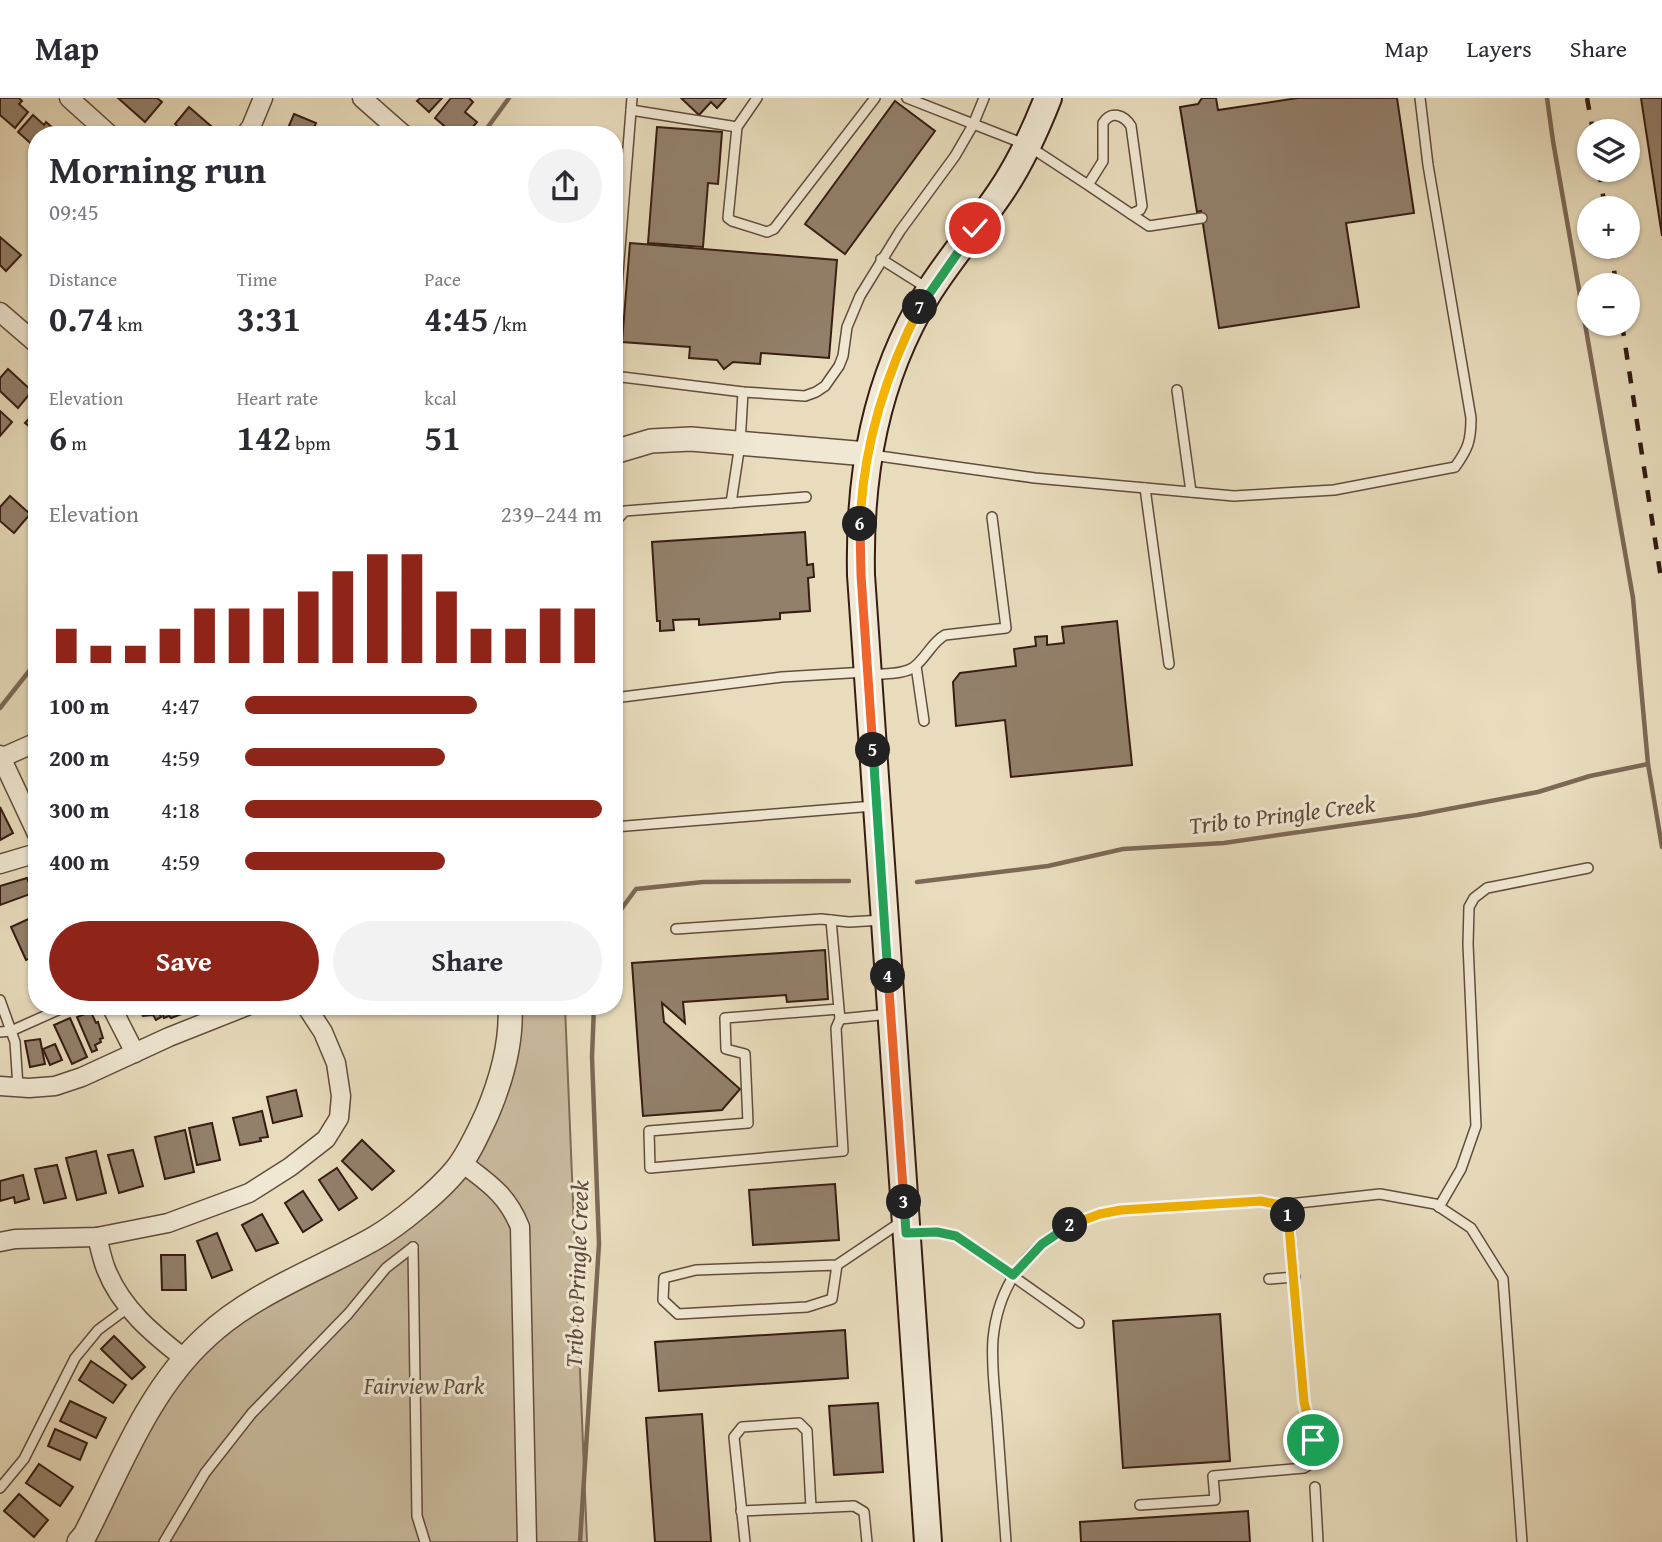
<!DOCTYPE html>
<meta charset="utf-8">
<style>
body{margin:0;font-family:"Gentium Book Plus",serif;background:#f2f2f3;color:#2b2b33;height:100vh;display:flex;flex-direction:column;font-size:26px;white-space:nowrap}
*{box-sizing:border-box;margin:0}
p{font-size:23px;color:#7c7c81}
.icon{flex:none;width:38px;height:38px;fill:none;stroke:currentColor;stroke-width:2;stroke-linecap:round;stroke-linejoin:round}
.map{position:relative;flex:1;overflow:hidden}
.panel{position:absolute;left:28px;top:28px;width:595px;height:889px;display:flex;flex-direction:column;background:#fff;border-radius:28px;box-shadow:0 2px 5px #0004}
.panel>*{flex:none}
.fabs{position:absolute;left:1577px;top:21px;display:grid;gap:14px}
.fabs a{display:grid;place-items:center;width:63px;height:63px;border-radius:50%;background:#fff;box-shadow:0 2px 5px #0004;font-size:35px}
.pin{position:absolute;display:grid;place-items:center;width:60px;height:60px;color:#fff;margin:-30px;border:4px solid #fff;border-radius:50%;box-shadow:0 2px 7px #0007}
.km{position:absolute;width:35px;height:35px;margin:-18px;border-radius:50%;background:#222;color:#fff;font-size:19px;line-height:35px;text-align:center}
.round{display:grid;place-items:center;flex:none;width:74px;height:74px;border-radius:37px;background:#f2f2f3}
.overview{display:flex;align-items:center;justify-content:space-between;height:119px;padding:0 21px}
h1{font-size:38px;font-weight:600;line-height:52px}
.figures{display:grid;grid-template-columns:repeat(3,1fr);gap:10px;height:119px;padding:7px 21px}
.figures div{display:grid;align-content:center}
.figures b{font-size:35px;font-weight:600}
.figures small{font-size:19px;font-weight:400}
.figures p{font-size:19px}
.chart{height:196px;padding:14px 21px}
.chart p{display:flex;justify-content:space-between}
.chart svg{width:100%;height:126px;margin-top:7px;stroke:#8f2418;stroke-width:6}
.primary-button{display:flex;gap:14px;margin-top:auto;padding:14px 21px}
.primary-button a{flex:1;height:80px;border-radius:42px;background:#8f2418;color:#fff;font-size:28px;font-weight:600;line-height:80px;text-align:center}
.primary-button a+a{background:#f2f2f3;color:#2b2b33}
ul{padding:0 21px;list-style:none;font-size:23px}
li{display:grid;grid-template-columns:112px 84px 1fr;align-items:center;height:52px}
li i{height:18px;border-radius:9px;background:#8f2418}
header{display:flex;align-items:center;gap:42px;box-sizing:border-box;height:98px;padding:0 35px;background:#fff;border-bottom:2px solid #e1e1e2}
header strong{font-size:33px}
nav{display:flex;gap:38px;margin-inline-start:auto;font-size:24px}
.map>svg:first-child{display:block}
</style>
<header>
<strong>Map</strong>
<nav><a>Map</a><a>Layers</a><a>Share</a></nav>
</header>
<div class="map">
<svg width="1662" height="1444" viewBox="0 0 1662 1444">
<rect width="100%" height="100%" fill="#e8dcbc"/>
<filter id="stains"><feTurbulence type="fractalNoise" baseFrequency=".00286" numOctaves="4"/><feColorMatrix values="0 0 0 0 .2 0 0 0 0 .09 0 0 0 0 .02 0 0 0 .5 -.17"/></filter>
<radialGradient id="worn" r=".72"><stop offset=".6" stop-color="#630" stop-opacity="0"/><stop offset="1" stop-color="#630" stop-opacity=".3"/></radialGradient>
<path fill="#cabb9f" stroke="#806c59" stroke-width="2" d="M510,908h55l22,536h-508l114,-192 184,-113 101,-102z"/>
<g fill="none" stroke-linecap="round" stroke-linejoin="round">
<g stroke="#7c6856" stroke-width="4.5">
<path d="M1547,0l6,43 80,457 15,166 14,83"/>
<path d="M482,37l27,-37"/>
<path d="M0,610l37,-47"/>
<path d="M917,784l131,-16 75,-17 101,-6 193,-28 121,-23 52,-16 58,-12"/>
<path d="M614,821l22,-30 67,-7 146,-1"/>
<path d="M580,1444l19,-298 -7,-187 2,-51"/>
</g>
</g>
<g fill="#93806b" stroke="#361c13" stroke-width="2">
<path d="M0,0h19l3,3 -3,3 9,8 -13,16 -15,-13z"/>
<path d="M118,0h39l5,4 -17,20z"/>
<path d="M420,0h22l-13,14 -12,-11z"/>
<path d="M451,0h18l4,4 -8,10 12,10 -11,13h-11l-20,-17z"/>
<path d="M681,0h45l-9,10 -6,-6 -12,13z"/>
<path d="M1202,0h14l2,12 80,-12h99l17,115 -68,10 13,84 -140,21 -18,-117 -4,1 -17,-105 18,-3z"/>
<path d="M1641,0h21v138z"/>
<path d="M895,3l40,30 -90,123 -40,-30z"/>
<path d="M189,9l23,20 -6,8h-33l6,-7 -4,-4z"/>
<path d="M294,16l22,9 -5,12h-26z"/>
<path d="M33,17l11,10 2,-3 15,13h-24v14l-19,-17z"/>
<path d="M657,29l65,5 -4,52 -10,-1 -5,64 -55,-4z"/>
<path d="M0,139l21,18 -15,16 -6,-6z"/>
<path d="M630,145l207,17 -8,98 -68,-5 -1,11 -27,-2 -9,7 -7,-9 -28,-2 1,-11 -68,-5z"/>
<path d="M8,271l24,22 -14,17 -18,-17v-13z"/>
<path d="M37,312v23l-12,-10z"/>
<path d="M0,313l12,11 -12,14z"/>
<path d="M10,398l20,18 -16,19 -14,-12v-14z"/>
<path d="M805,434l2,33 6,-1 1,13 -6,1 2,33 -30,2v6l-81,6v-6l-26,1 1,10 -14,1v-10h-3l-5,-79z"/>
<path d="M1117,523l15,144 -121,12 -6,-57 -49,6 -3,-44 7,-9 56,-7 -2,-17 22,-3 -1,-9 12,-1v9l17,-2 -2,-16z"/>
<path d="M0,709l13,26 -13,7z"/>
<path d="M27,780l6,15 -33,12v-19z"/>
<path d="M37,817v40l-11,5 -15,-33z"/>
<path d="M825,852l3,49 -41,3 -1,-7 -103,7 2,21 -23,-20 2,19 76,67 -18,21 -79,6 -11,-153z"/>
<path d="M137,908h19l5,11 -5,3 -3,-5 -10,1z"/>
<path d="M158,908h20l4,8 -11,4 -2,-2 -5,2z"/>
<path d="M91,914l5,11 2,-1 5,16 -3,1 1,3 -6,3 2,5 -5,2 -15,-35z"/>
<path d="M70,920l17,39 -15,7 -18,-39z"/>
<path d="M40,941l5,25 -15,3 -5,-26z"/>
<path d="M55,946l7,16 -12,5 -7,-16z"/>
<path d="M296,992l6,26 -29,7 -6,-26z"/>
<path d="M262,1013l6,26 -8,1 1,3 -21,4 -7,-27z"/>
<path d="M212,1025l8,37 -23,5 -8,-37z"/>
<path d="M185,1032l9,42 -29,7 -10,-42z"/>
<path d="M362,1042l32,31 -22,19 -30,-29z"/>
<path d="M133,1052l10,36 -24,7 -11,-38z"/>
<path d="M96,1053l10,42 -29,7 -11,-42z"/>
<path d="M57,1067l9,33 -22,5 -9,-34z"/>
<path d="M337,1070l20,30 -18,12 -20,-30z"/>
<path d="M23,1077l6,24 -14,4 -1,-6 -14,4v-20z"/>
<path d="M835,1086l4,56 -86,5 -4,-55z"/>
<path d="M303,1093l19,29 -19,12 -18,-29z"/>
<path d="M262,1116l16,29 -22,8 -14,-26z"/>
<path d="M217,1135l15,37 -20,8 -15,-37z"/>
<path d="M161,1157h24l1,35h-24z"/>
<path d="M1220,1216l10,147 -107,7 -10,-147z"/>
<path d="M845,1232l3,48 -189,13 -4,-49z"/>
<path d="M114,1238l31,31 -13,12 -31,-30z"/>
<path d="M91,1263l35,24 -13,18 -34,-23z"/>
<path d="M70,1303l36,17 -10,20 -36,-17z"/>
<path d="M878,1305l5,69 -49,3 -5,-69z"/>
<path d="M702,1316l9,128h-56l-9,-124z"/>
<path d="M55,1331l32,14 -7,17 -32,-14z"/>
<path d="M39,1366l34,23 -13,19 -34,-23z"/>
<path d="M19,1396l29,26 -14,17 -30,-26z"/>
<path d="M1248,1413l2,31h-169l-1,-20z"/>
</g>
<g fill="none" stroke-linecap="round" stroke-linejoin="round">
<g stroke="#624c3d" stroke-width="12">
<g id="service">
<path d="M757,0l-20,29 -9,91 4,3 35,11 7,-3 101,-131"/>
<path d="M907,0l120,47 61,40 15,-24v-38c8,-13 21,-8 28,3l11,80 -2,4 -9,4 -43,-29"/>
<path d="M631,12l106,17"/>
<path d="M1131,116l18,12 53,-8"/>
<path d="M881,161l46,29"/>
<path d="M614,226l18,-226"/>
<path d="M614,278l129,16 62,4 11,-4 9,-6 14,-20 4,-10 4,-29 13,-31 40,-65 55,-75 18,-31 11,-27"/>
<path d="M1177,292l14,102"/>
<path d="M872,357l163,23 199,18 100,-6 121,-23c13,-18 16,-26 16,-49l-43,-253 -8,-67"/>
<path d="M1145,390l24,176"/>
<path d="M731,405l9,-59 3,-52"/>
<path d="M614,425l11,-12 181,-14"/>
<path d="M916,568l8,55"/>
<path d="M870,577c13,-2 33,0 44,-8 12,-9 18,-25 31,-32l61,-7 -14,-111"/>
<path d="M614,600l168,-21 84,-5"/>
<path d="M614,729l260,-21"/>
<path d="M831,822l8,89 1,10 -4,9 7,123 -193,17 -1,-37 99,-8 -3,-69 -19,-5 -1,-31 114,-9"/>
<path d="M676,831l145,-10 28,3 34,-2"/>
<path d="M0,902l15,42 3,45"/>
<path d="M840,921l50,-5"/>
<path d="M0,934l11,-1 56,-25"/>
<path d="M1280,1107l100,-11 55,10 36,24 32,51 19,263"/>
<path d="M1439,1109l22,-38 15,-43 -8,-182 1,-37 5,-9 13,-10 101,-20"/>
<path d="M908,1135l29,-1 19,4 123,87"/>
<path d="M413,1149l4,269 8,26"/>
<path d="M837,1167l-141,5 -32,8 -1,22 15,14 129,-7 25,-8 5,-34 64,-43"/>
<path d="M1269,1181l26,-2"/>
<path d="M1315,1389l3,55"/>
<path d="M0,1390l24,-29 51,-101 23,-28 31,-23"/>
<path d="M741,1413l70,-3"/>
<path d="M164,1444l41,-69 47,-60 96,-99 38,-46 27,-21"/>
<path d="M745,1444l-11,-105 8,-10 57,-4 8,8 4,77 43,-2 10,6 3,30"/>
<path d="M1006,1444c-3,-41 -6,-82 -9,-123 -2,-26 -6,-54 -4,-80 7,-72 58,-118 128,-129l140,-9 19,4 9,11 15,186 11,45 -2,15 -9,6 -91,8 2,24 -75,5"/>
</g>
</g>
<g stroke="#624c3d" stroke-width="21">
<g id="minor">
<path d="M69,0l41,37"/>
<path d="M362,0l42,37"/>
<path d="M245,37l6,-8 12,-29"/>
<path d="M0,214l37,32"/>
<path d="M0,657l37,79"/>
<path d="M1,660l36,-16"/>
<path d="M0,766l37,-11"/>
<path d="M111,908l24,47"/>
<path d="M0,988l29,2 26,-2 27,-9 87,-40 78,-31"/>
<path d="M461,1064c27,21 46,32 59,65l7,315"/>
<path d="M97,1139c3,11 5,22 9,32 15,39 48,66 79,90"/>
<path d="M0,1144l15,-3 82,-2 71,-14 81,-30 41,-26 36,-28 13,-21 2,-22 -5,-33 -13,-31 -17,-26"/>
</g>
</g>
<g stroke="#624c3d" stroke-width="26">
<g id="tertiary">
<path d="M614,354l37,-11 40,-2 176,15"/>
<path d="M79,1444l6,-7c35,-68 63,-145 121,-198 48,-45 113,-67 169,-99 24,-14 64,-47 81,-68 13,-16 22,-37 31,-56 14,-33 25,-71 23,-108"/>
</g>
</g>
<g stroke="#361c13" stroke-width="30">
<path id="secondary" d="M928,1444l-67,-967c-2,-101 14,-195 67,-282 22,-35 49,-66 72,-100 20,-29 35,-62 48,-95"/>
</g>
<use href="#service" stroke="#f0e8d3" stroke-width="9"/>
<use href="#minor" stroke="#f0e8d3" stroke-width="18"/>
<use href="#tertiary" stroke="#f0e8d3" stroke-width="23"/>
<use href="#secondary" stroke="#f0e8d3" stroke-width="26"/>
<g stroke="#361c13" stroke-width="4.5" stroke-dasharray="12 12" stroke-linecap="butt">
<path d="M1587,0l6,33"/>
<path d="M1599,72l6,38"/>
<path d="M1611,149l5,38"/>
<path d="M1622,226l40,261"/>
</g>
</g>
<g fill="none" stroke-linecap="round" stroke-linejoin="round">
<g stroke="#fff" stroke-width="14">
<path id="split-1" d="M1288,1117l16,187 9,38"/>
</g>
<g stroke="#fff" stroke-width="14">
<path id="split-2" d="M1070,1127l30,-11 21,-4 140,-9 19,4 8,10"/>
</g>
<g stroke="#fff" stroke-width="14">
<path id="split-3" d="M904,1104l2,31 31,-1 19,4 57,39 29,-31 28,-19"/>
</g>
<g stroke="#fff" stroke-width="14">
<path id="split-4" d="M888,878l16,226"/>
</g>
<g stroke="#fff" stroke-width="14">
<path id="split-5" d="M873,652l15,226"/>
</g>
<g stroke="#fff" stroke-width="14">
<path id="split-6" d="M860,426l1,51 12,175"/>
</g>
<g stroke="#fff" stroke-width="14">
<path id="split-7" d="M860,426c3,-77 25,-149 60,-217"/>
</g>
<g stroke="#fff" stroke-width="14">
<path id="split-8" d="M920,209l55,-79"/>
</g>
<use href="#split-1" stroke="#f5b400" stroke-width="9"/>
<use href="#split-2" stroke="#f5b400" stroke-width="9"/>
<use href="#split-3" stroke="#22a559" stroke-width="9"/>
<use href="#split-4" stroke="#f0652b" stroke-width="9"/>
<use href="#split-5" stroke="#22a559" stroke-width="9"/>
<use href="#split-6" stroke="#f0652b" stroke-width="9"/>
<use href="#split-7" stroke="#f5b400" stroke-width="9"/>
<use href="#split-8" stroke="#22a559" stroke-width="9"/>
</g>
<g text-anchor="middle" stroke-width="6" stroke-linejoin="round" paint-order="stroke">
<g font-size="23" font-style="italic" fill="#624c3d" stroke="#f0e8d3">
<text x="424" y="1296">Fairview Park</text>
</g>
<g font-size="24" font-style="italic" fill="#5f483a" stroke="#f0e8d3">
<text transform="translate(1282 717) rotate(-7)" y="8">Trib to Pringle Creek</text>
<text transform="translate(577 1176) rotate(-88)" y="8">Trib to Pringle Creek</text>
</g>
</g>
<rect width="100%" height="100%" filter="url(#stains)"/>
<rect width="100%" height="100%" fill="url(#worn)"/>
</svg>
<div class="fabs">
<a><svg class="icon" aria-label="layers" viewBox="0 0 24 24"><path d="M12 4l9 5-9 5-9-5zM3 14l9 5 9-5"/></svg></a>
<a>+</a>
<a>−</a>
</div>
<div class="pin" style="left:1313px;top:1342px;background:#1e9e55"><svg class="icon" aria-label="arrive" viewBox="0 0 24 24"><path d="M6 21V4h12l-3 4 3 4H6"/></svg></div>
<div class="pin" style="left:975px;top:130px;background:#d93025"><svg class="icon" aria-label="check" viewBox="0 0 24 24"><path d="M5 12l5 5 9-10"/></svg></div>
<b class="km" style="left:1288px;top:1117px">1</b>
<b class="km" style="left:1070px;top:1127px">2</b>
<b class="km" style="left:904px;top:1104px">3</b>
<b class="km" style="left:888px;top:878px">4</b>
<b class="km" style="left:873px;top:652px">5</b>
<b class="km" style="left:860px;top:426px">6</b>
<b class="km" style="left:920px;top:209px">7</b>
<section class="panel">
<div class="overview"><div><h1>Morning run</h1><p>09:45</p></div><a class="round"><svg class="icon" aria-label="share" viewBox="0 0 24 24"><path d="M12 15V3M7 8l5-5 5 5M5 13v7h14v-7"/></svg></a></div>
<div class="figures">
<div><p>Distance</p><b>0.74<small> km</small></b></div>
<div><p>Time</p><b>3:31</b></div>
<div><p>Pace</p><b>4:45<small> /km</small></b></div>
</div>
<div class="figures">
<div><p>Elevation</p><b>6<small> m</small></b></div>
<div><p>Heart rate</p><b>142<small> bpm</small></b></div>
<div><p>kcal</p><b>51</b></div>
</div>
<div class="chart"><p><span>Elevation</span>239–244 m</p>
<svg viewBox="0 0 160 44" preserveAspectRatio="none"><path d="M5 44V32M15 44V38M25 44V38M35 44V32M45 44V25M55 44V25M65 44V25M75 44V19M85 44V12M95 44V6M105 44V6M115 44V19M125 44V32M135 44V32M145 44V25M155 44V25"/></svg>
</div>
<ul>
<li><b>100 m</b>4:47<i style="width:65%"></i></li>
<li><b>200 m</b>4:59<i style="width:56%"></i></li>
<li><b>300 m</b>4:18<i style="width:100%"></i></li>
<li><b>400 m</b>4:59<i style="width:56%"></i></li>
</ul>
<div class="primary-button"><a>Save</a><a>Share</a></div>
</section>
</div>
